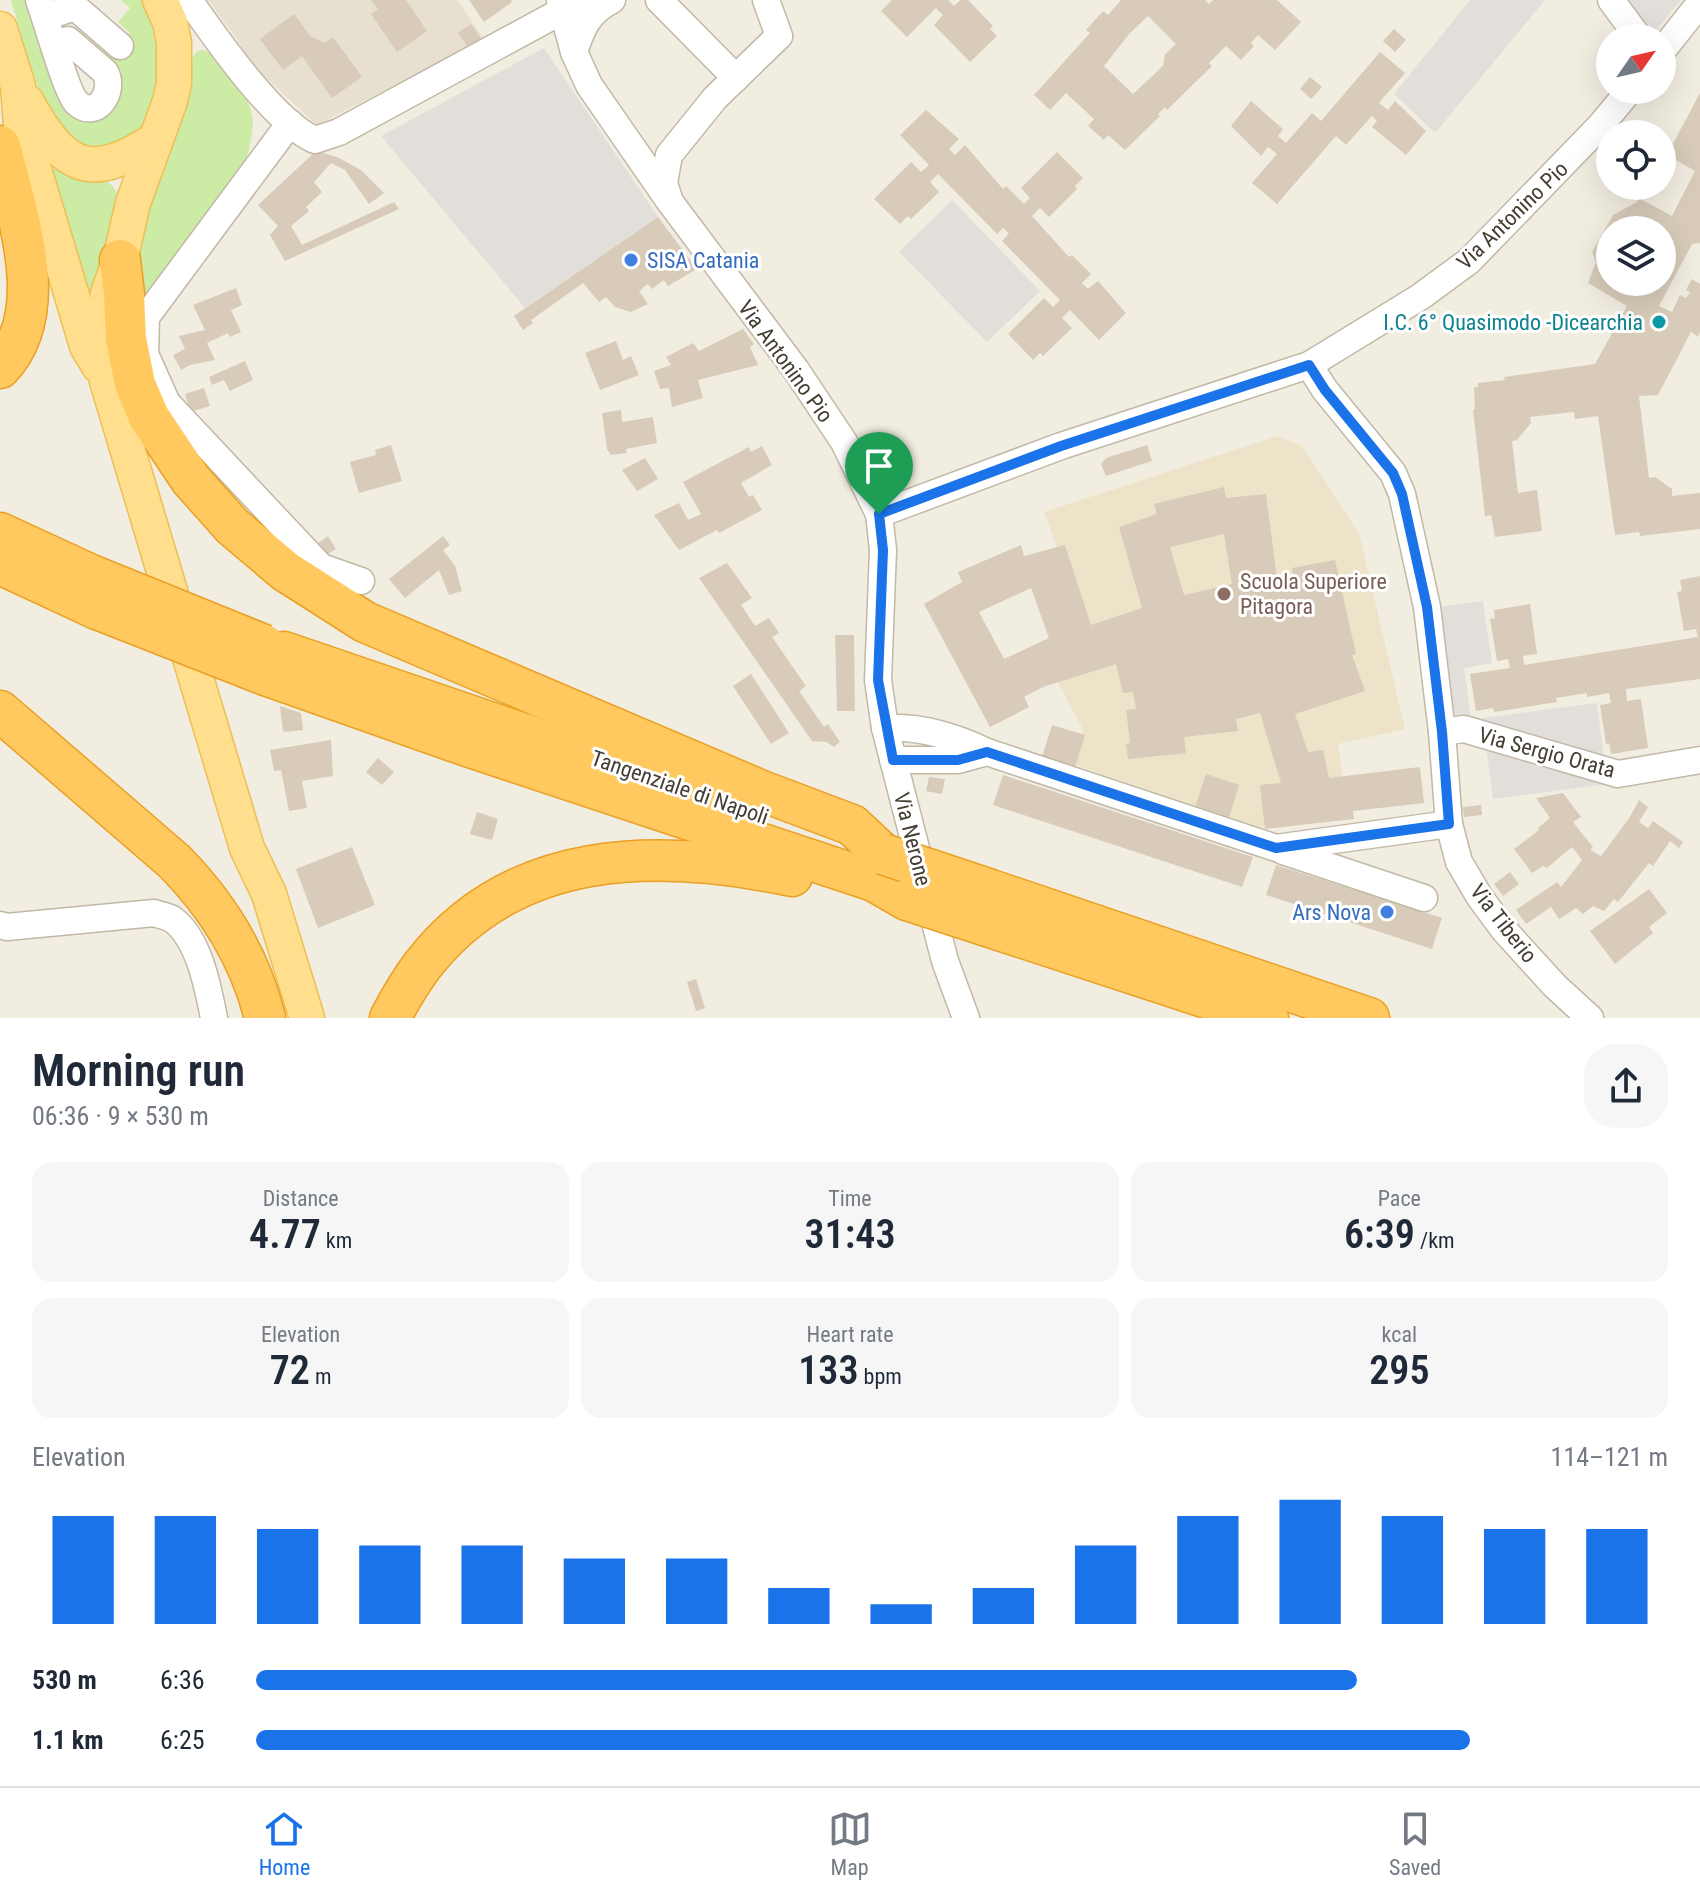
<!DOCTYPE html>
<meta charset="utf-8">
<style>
body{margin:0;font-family:"Roboto Condensed",sans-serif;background:#f6f6f7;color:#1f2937;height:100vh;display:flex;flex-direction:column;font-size:30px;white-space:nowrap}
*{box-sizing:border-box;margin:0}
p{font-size:26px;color:#747a83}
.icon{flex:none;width:44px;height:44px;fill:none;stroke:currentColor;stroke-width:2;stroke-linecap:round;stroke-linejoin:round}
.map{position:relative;height:1018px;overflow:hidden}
.panel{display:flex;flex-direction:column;background:#fff;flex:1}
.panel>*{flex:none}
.needle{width:52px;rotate:56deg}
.tools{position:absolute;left:1596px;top:24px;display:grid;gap:16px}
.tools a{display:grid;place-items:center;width:80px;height:80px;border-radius:50%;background:#fff;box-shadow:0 8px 32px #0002;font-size:40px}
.pin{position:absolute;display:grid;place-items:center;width:68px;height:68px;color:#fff;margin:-82px -34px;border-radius:50% 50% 50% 0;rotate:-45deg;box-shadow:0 0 8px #0007}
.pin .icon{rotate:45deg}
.round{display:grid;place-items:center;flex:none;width:84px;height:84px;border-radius:32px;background:#f6f6f7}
.head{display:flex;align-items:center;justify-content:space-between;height:136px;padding:0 32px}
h1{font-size:44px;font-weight:600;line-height:60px}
.stats{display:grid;grid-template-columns:repeat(3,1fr);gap:12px;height:136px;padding:8px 32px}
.stats div{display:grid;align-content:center;border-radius:20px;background:#f6f6f7;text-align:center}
.stats b{font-size:40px;font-weight:600}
.stats small{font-size:22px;font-weight:400}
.stats p{font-size:22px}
.chart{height:224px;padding:16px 32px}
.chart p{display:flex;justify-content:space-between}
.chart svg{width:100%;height:144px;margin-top:8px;stroke:#1a73e8;stroke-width:6}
ul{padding:0 32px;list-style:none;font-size:26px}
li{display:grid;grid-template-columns:128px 96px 1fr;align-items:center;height:60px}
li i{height:20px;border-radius:10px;background:#1a73e8}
.tab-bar{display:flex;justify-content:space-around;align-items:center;height:112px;border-top:2px solid #e0e1e3;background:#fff;font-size:22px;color:#747a83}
.tab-bar a{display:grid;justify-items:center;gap:4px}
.tab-bar .current{color:#1a73e8}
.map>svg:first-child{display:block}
</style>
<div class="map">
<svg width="1700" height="1018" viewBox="0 0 1700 1018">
<rect width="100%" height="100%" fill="#f2ede1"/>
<path fill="#e7dfcf" d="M208,0h249l27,39 -167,86 -66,-61 -16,-28z"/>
<path fill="#ede3c9" d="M1277,436l24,9 58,88 46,196 -67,15 10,74 -92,10 -183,-64 10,-34 -26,-49 40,-26 -53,-143z"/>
<g fill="#cceba5">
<path d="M11,0h17l57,116 22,-55 23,-28 -12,-11 12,-14 -9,-8h20c18,35 22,77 7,114 -3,7 -5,16 -12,21 -6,4 -16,6 -23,9 -17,6 -31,4 -45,-8 -29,-26 -45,-98 -57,-136z"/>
<path d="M202,50c14,3 20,14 28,25 29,37 26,46 15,90l-102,135 -5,-38 9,-49 41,-127 4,-28 5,-7z"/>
<path d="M61,167c20,5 46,6 56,26l-14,69 -11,34 -6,-2 -36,-121 5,-5z"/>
</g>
<g fill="#e2dfda">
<path d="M1470,0h75l-110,133 -41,-39z"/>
<path d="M1625,0h56l-30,36z"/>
<path d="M544,48l114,169 -133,91 -144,-172z"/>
<path d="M952,200l88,91 -53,51 -88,-90z"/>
<path d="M1483,601l9,62 -28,5 8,57 -24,4 -18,-121z"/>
<path d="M1597,703l10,81 -114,15 -11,-81z"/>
</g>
<g fill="#d8cbb9" fill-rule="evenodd">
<path d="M371,0h35l21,31 -30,21 -26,-38 7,-5z"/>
<path d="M469,0h42l1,2 -28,20z"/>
<path d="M892,0h56l6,6 7,-6h7l25,26 -3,3 7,7 -27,26 -36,-37 9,-10 -7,-7 -29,29 -26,-26z"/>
<path d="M1121,0h84l4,4 4,-4h64l24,22 -26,28 -17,-15 -7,8 3,3 -13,14 -15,-14 -17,17 3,3 -45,44 -2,-3 -7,7 2,2 -35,34 -17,-15 -4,5 -16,-14 6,-7 -28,-26 -16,17 -16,-15 56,-62 -4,-3 17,-19 5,4zM1148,16l28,28 -11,10 -2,12 -30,28 -29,-28 25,-32z"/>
<path d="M294,14l16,22 15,7 8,-6 29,40 -30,21 -30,-42 -19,14 -23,-31z"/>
<path d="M471,24l11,16 -14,7 -10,-14z"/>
<path d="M1394,29l12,11 -11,12 -12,-11z"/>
<path d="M1380,52l25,21 -26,30 9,7 7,-9 31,30 -20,24 -34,-28 5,-6 -5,-5 -26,29 -10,-9 -59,68 -25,-21 25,-29 -9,-7 -7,9 -30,-30 20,-25 32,28 -5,7 8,7 26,-30 9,8z"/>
<path d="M1310,77l12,10 -11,12 -11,-10z"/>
<path d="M1700,93v150l-8,1 -33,62 13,6 8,-17 6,3 4,-6 -4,-2 6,-11 8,5v48l-2,5 -7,-5 -33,63 -19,1 10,82 6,-1 17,12v7l28,-3v36l-60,7 -1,-4 -24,3 -17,-119 -23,3 -1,-7 -44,5 1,6 -14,17 -5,1 6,52 19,-3 5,41 -47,6 -4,-22 -6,1 -12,-106 2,-1 -1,-22h4v-4l27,-3 -1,-3 91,-13 32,-58 -39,-23 8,-21 -4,-10 21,-37 24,-13 2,-4 33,18 23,-45 -28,-16zM1610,230h52v52h-52z"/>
<path d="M926,110l33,29 -10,10 6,6 10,-10 38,44 3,-3 18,18 6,-6 -9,-10 36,-36 26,26 -8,8 2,3 -28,28 -9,-9 -8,8 37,41 3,-2 19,19 -9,9 6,6 10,-8 28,32 -27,27 -29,-30 -8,8 10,10 -29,28 -3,-3 -7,7 -25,-26 36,-36 9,9 7,-7 -58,-59 7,-8 -6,-5 -6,6 -59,-60 -8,8 9,10 -28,27 -3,-3 -8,8 -26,-25 37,-37 10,10 8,-7 -29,-30z"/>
<path d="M316,151l21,6 24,13 23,23 -15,11 -24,-34 -14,-7 -17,19 8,10 -16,15 3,4 -18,15 11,19 92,-43 5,7 -114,52 -15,-26 8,-9 -20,-21z"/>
<path d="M658,217l39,52 -29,17 -4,-6 -12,9 -4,-5 -9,7 9,13 -17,8 -16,-5 -9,-10 -7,5 -16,-19 -52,37 2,3 -10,7 -9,-14z"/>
<path d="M236,288l6,17 -11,5 10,22 -11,5 -2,-4 -21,10 8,17 -25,5 -9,5 -8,-15 12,-6 -6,-13 26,-6 -12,-25z"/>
<path d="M743,329l11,15 -4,3 8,18 -60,15 5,18 -31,9 -3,-19 -9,1 -6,-18 17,-6 -5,-8 27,-14 6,8z"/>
<path d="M616,341l7,19 8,-4 8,19 -39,15 -15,-37z"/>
<path d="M245,361l8,19 -23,11 -6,-11 -12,5 -3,-8z"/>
<path d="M204,388l6,18 -20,6 -5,-18z"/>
<path d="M621,410l1,12 31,-5 4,26 -31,6 1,4 -16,2 -4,-6 -5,-36z"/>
<path d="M391,445l11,36 -43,12 -9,-31 26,-7 -1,-5z"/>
<path d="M1147,445l5,16 -46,15 -5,-12 5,-6z"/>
<path d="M762,446l10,19 -31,18 8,14 4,-2 9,15 -43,23 -2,-3 -38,20 -25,-35 25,-12 9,17 13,-6 -18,-32 66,-35 2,5z"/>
<path d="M645,458l13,21 -21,12 -15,-21z"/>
<path d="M1224,487l2,11 40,-4 11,85 17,-2 -2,-9 43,-8 21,94 -4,1 13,36 -70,23 13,38 15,-2 6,28 91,-11 4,36 -71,8 1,8 -89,10 -5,-44 21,-2 -21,-70 -24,6 2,12 -54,6 2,16 -58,6 -2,-15 4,-1 -4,-33 10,-1 -3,-17 -10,1 -7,-29 -73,23 -19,10 5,10 -39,20 -66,-123 38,-22 -4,-10 63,-27 3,11 41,-11 26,80 51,-17 -23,-81 38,-13 -3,-10zM1224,534l8,50 -48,11 -14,-48zM1031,588l18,50 -45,21 -25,-47z"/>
<path d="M328,536l8,13 -10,6 -8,-12z"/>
<path d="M443,536l7,9 -7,5 12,16 7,25 -13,4 -10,-25 -34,28 -16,-19z"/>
<path d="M727,563l25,35 -11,7 14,21 14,-8 10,15 -7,4 34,49 -7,5 25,36 4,-3 12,18 -6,5 -7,-5 -15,-1 -113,-163z"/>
<path d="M1700,576v103l-74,10 1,12 14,-2 7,49 -37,6 -2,-11 -3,1 -6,-39 11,-2 -2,-10 -22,4v-4l-31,5 1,4 -63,10 -1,-4 -17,3 -6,-37 40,-6 -2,-9 -11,2 -7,-42 5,-1 -1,-8 36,-6 7,50 -14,2 1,9 174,-28 -2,-8 -12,2 -7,-39 5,-1 -2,-11z"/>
<path d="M835,635h19l1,76h-18z"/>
<path d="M751,674l38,59 -18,11 -38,-58z"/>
<path d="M280,706l21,7 2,17 -20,2z"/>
<path d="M1052,725l33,10 -10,32 -33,-10z"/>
<path d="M331,740l2,36 -31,5 5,27 -18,3 -8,-41 -7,1 -4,-21z"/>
<path d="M378,758l16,14 -12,13 -16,-13z"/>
<path d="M1206,774l33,11 -10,33 -34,-11z"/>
<path d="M1003,775l250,82 -11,30 -249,-82z"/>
<path d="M929,777l16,2 -3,15 -16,-3z"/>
<path d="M1563,793l18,24 -8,5 20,25 -3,3 11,6 29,-39 9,-17 9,7 -9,15 9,6 5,-7 30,21 -4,6 -9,-7 -17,25 -4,-3 -31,39 -4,-3 -10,12 -11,-5 -10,8 -7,-6 -17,11 -8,-12 -25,17 -10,-14 41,-28 4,5 21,-27 -10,-13 -25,21 -4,-2 -11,7 -18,-24 25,-19 -1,-2 12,-10 -14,-20z"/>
<path d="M1481,805l1,10 -18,2 -1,-10z"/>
<path d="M477,812l21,7 -6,21 -22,-6z"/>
<path d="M352,847l23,58 -57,23 -22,-59z"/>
<path d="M1276,865l166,53 -10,31 -166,-54z"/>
<path d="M1510,872l9,12 -16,12 -9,-12z"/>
<path d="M1649,889l18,24 -18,14 4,6 -38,31 -25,-33z"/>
<path d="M696,979l9,29 -9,3 -9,-29z"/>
</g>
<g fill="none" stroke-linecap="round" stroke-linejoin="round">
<g stroke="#c1b8a6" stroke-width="29">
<g id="minor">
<path d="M39,0c7,19 27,91 37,102 20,20 40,-11 29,-30l-37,-32 -13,4"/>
<path d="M189,0c26,37 85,123 126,140l24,-8 243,-132"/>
<path d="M560,0l14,52 15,33 81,117 126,168 48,72 35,72 4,36 -5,130 7,48 60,233 21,57"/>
<path d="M659,0l77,78"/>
<path d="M1611,0l28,38"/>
<path d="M45,17l30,-10 45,39"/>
<path d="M1662,51l38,-48"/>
<path d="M574,52c8,-24 14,-40 38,-52"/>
<path d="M290,123l-144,194 -1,37 22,49 154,164 40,14"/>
<path d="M669,199l-5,-16 5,-28 46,-57 64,-62 -13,-36"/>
<path d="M1309,365l16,25 68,83 9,21 25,113 15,125 7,92 10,38 20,34 25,34 51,56 35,32"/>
<path d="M879,514l182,-68 248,-81 111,-68 49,-36 131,-135 30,-36"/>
<path d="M885,728c34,-2 71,9 102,24l-29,8h-65"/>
<path d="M1442,732l22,-3 154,45 82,-14"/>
<path d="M987,752l289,96 173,-24"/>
<path d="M1283,851l141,47"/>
<path d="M0,925l7,2 147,-14c5,2 13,3 18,6 27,19 36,69 42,99"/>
</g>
</g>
<g stroke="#edbf54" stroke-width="37">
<g id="major">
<path d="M160,0l10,22 4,21v40l-4,18 -37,102 -13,57 -12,33 -4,47 3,41 140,467 22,46 38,124"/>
<path d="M0,29l18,57 3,40 66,220 12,20"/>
<path d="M26,101c37,66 62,83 129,39"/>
</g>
</g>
<g stroke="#eaa024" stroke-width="43">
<g id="highway">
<path d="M0,146c16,67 54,165 0,222"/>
<path d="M120,260l4,34 2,45 9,45 14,33 42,63 26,29 15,17 53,45 80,51 397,169 90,34 31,29"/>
<path d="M0,533l91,42"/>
<path d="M0,564l97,45"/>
<path d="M284,652l454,155"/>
<path d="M268,676l199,70 407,135 33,19"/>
<path d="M0,711l175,151c44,45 75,95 90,156"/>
<path d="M991,890l378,128"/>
<path d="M984,925l284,93"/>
<path d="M390,1018c9,-17 20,-36 32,-52 91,-119 237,-118 370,-90"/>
</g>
</g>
<use href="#minor" stroke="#fff" stroke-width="26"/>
<use href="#major" stroke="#ffde8d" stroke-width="34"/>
<use href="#highway" stroke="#ffc95f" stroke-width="40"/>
<g stroke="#eaa024" stroke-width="43" stroke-linecap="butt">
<g id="highway-bridge">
<path d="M91,575l173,70"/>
<path d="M97,609l171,67"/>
<path d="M883,854l108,36"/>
<path d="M907,900l77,25"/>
</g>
</g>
<use href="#highway-bridge" stroke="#ffc95f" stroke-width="40"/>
</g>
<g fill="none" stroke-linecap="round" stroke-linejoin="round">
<g stroke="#fff" stroke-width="16">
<path id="route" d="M1309,365l16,25 68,83 9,21 25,113 15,125 7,92 -173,24 -289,-96 -29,8h-65l-15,-80 5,-130 -4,-36 182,-68z"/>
</g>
<use href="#route" stroke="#1a73e8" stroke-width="10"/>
</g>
<g fill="#3f7fe0" stroke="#fff" stroke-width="3">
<circle cx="631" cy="260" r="8"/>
<circle cx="1387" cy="912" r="8"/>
</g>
<circle fill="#0f9aa8" stroke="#fff" stroke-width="3" cx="1659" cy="322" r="8"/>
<circle fill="#8d6e63" stroke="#fff" stroke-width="3" cx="1224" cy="594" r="8"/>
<g text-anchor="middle" stroke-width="6" stroke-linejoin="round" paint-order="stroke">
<g font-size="22" fill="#443d32" stroke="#fff">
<text transform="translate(1512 215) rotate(-44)" y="8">Via Antonino Pio</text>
<text transform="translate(786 361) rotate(54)" y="8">Via Antonino Pio</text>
<text transform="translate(1547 752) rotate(15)" y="8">Via Sergio Orata</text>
<text transform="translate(680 787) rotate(19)" y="8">Tangenziale di Napoli</text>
<text transform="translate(913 839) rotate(76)" y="8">Via Nerone</text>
<text transform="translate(1504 923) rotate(52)" y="8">Via Tiberio</text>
</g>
<g font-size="22" fill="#366cbe" stroke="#fff" text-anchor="start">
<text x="647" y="268">SISA Catania</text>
<text x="1371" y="920" text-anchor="end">Ars Nova</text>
</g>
<g font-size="22" fill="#0d838f" stroke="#fff" text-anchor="end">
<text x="1643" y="330">I.C. 6° Quasimodo -Dicearchia</text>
</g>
<g font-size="22" fill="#785e54" stroke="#fff" text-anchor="start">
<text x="1240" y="589">Scuola Superiore<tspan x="1240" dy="25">Pitagora</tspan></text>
</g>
</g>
</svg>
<div class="tools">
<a><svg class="needle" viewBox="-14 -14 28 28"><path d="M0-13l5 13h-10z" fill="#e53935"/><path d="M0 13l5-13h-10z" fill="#747a83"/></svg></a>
<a><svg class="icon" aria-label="locate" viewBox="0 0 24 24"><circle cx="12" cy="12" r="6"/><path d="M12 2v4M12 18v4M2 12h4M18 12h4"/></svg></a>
<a><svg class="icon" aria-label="layers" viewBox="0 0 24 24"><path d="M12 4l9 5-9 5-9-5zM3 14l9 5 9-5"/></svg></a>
</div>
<div class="pin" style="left:879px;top:514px;background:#1e9e55"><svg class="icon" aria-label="arrive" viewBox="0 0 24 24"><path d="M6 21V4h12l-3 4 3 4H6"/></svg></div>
</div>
<section class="panel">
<div class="head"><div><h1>Morning run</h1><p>06:36 · 9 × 530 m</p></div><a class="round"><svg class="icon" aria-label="share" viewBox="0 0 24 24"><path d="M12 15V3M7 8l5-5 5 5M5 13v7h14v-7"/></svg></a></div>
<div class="stats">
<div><p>Distance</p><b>4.77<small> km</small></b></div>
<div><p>Time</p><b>31:43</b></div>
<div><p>Pace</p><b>6:39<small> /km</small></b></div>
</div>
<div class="stats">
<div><p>Elevation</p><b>72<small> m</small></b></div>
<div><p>Heart rate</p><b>133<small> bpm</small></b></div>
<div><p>kcal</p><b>295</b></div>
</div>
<div class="chart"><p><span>Elevation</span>114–121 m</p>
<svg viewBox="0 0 160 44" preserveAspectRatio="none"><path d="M5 44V11M15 44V11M25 44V15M35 44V20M45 44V20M55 44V24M65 44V24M75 44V33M85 44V38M95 44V33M105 44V20M115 44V11M125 44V6M135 44V11M145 44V15M155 44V15"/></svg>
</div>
<ul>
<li><b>530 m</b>6:36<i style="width:78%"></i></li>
<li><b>1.1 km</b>6:25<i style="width:86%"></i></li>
</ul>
</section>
<nav class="tab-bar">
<a class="current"><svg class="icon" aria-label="home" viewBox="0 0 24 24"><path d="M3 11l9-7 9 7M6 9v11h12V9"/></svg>Home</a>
<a><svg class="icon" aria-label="map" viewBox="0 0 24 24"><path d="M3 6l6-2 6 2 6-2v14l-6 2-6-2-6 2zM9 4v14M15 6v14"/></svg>Map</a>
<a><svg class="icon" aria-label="saved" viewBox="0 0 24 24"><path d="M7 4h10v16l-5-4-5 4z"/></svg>Saved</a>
</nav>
